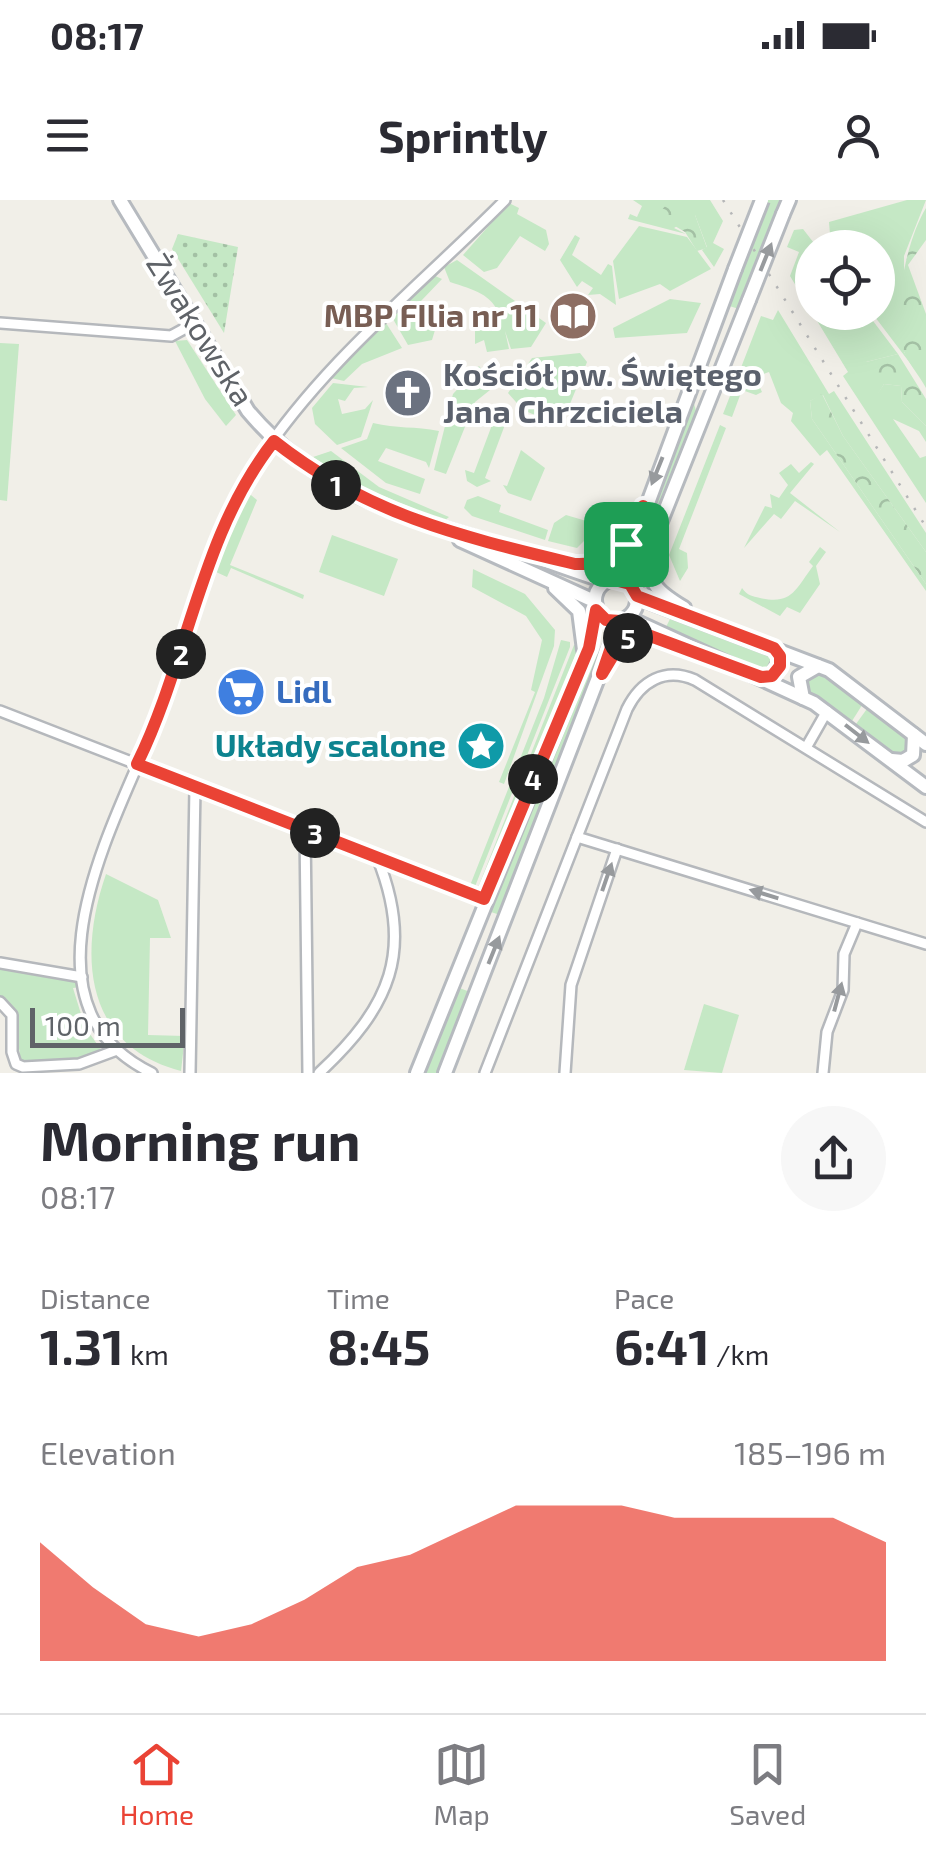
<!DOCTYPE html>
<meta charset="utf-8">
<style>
body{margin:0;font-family:"Exo 2",sans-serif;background:#f7f7f7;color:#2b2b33;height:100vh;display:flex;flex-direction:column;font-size:38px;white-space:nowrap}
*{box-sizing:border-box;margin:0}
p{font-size:32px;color:#7c7c81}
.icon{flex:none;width:55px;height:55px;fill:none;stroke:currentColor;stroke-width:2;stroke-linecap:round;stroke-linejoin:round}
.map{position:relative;height:873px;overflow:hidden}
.drawer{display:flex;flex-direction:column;background:#fff;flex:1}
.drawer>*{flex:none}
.fabs{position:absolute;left:795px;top:30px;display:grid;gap:20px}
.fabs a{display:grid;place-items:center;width:100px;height:100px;border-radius:50%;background:#fff;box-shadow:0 10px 40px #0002;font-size:50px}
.scale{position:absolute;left:30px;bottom:25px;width:155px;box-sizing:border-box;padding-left:10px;border:5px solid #5f6368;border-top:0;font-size:28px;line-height:35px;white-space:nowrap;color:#5f6368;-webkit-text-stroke:8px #fff;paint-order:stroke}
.pin{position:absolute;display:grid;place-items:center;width:85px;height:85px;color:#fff;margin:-42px;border-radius:20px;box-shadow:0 5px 15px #0006}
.km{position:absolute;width:50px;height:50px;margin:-25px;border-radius:50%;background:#222;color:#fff;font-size:28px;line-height:50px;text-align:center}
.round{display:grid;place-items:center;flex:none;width:105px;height:105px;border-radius:52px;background:#f7f7f7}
.overview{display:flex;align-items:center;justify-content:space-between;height:170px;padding:0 40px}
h1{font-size:55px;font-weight:700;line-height:75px}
.figures{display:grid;grid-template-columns:repeat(3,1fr);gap:15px;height:170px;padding:10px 40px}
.figures div{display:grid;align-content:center}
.figures b{font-size:50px;font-weight:700}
.figures small{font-size:28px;font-weight:400}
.figures p{font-size:28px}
.chart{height:280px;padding:20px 40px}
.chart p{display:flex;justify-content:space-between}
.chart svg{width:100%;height:180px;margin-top:10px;fill:#ea4335;opacity:.7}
.status{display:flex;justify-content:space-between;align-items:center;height:70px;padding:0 50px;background:#fff;direction:ltr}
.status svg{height:28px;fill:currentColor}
header{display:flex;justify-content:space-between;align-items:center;height:130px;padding:0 40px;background:#fff;font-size:45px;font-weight:700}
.dock{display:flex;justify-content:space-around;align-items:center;height:140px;border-top:2px solid #e1e1e2;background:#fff;font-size:28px;color:#7c7c81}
.dock a{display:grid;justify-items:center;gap:5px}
.dock .active{color:#ea4335}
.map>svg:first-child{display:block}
</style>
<div class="status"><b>08:17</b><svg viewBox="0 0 49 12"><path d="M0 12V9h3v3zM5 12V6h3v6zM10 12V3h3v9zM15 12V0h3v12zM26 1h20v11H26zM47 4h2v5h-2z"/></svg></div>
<header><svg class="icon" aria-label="menu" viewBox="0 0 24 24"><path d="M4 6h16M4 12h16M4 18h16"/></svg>Sprintly<svg class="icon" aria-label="person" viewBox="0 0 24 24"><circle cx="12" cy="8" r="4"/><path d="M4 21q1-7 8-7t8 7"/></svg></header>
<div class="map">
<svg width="926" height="873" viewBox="0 0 926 873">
<defs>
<pattern id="forest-crowns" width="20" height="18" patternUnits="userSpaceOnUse" patternTransform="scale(2.5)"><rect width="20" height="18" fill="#c5e8c5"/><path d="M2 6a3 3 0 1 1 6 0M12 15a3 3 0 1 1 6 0" fill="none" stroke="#a3c0a4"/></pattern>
<pattern id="park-dots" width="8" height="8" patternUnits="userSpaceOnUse" patternTransform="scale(2.5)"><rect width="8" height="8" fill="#c5e8c5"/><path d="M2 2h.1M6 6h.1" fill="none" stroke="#a3c0a4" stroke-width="1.8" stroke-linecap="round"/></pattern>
</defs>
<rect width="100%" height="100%" fill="#f1efe8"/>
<g fill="#c5e8c5">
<path d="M633,0h77l13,21 -10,22 11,6 -10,18 -12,-17 5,-3 -12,-32 -21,13 12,6 -58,-15 2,-5 7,3 5,-11z"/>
<path d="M768,0h14l-43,109 -13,-4z"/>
<path d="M907,0h19l-22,56v96l12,19 -44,-58 6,-1v-64l-47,-1 -2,-25z"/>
<path d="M509,3l10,5 -2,6 29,16 3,14 -4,7 -25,-15 -23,32 -13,4 -21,-17z"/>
<path d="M639,26l48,11 24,32 -41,22 -10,-7 -41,15 -6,-38z"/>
<path d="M803,29l14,18 -5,1v64l55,1 31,41 -32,8 12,31 6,-9 17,2 1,16 24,24v16l-7,-11 -26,-12 27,39 6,-2v47l-83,-127 5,-4 -58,-96 9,-24 -12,-5 7,-17z"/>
<path d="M575,35l5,3 -8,17 29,20 7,-11 4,2 4,39 -16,-11 -12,1 5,-7 -11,-7 -5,6 -17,-27z"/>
<path d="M457,60l89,63 -15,24 -20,2 -6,-18 4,18 -22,3 -3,-12 -9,4v-14l25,-14c-8,-22 -26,-26 -50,-34l-6,-15z"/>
<path d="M433,75l9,4 -21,22 14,29 -3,10 -24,5 -15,-26 2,-6z"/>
<path d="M670,99l31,4 -14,30 -72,5 -2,-10z"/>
<path d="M778,110l51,84 5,-3 92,142v19l-83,-116 -20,-41 -13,6 2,18 114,165v7l-99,-141 -7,6 -29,-35 2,-8 -12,-10 -12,-31 -14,5 7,15 -6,3 -14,-5 -10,27 -9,-3 38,-98 12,4z"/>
<path d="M386,123l16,25 -40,16 -18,17 -13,-3z"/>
<path d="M187,140l49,75 -10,11 -21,-27 -30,-58z"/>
<path d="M0,143l19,1 -12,157 -7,-1z"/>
<path d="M580,153l7,9 -26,64 -38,-16 -15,-17 24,-35z"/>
<path d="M479,166l16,20 -20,16 -29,72 -12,-4 19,-76z"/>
<path d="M333,183l35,4 -14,1 -9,13 -7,-2 4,15 23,-5 8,-9 -12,37 -24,8 -22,-21 -3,-16z"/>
<path d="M692,197l5,17 -51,130 -8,-4z"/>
<path d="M499,209l9,4 5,11 -7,-2 -21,56 6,3 -14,6 -10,-6 -2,-11 9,3 21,-56 -8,-3z"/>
<path d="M373,223c24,6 42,3 66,8l-10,37 -3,-6 -40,-14 -8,13 47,18 -5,15 -34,-11 -45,-35 26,-9z"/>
<path d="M720,225l6,3 -47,121 8,4 1,15 -8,13 -11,-26z"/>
<path d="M521,250l24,18 -14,33 -23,-8 -5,-8 4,1z"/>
<path d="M331,251l48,36 70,30 -5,4 -92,-38 -39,-26z"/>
<path d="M811,262l3,2 -24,29 50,39 -45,-31 -14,18 -7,-5 -30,34 21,-42 7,2 -2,-14 9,4 9,-13 -9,-12 12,-9 8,9z"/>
<path d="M245,290l12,10 -27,65 74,30 -1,4 -72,-31 -4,9 -11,-5z"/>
<path d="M478,296l23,9 -2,7 49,18 -3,10 -73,-24 -8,-8 3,-8z"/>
<path d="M566,315l34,10 -23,23 -29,-7 6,-18z"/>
<path d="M332,335l66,24 -14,37 -65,-24z"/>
<path d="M820,347l6,5 -10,14 4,18 -20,29 -13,-6 -7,9 -41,-22 3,-6c6,8 10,8 18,10 32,7 35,-8 53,-32l-4,-4z"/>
<path d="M473,369l52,25 30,36 -1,16 -50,138 -5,-2 36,-90 -4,-2 11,-50 -16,-24 -54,-29z"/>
<path d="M672,415l97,36 6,8 -8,13 -8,-1 -94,-42z"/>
<path d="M561,440l9,2v5l-96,242 -5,-1 75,-190z"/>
<path d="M574,445l5,1 -93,238 -9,6z"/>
<path d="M591,452l10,4 -101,259 -12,-4z"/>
<path d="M817,473l47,29 -12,19 -44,-29v-14z"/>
<path d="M869,506l40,32 -3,16h-13l-37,-30z"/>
<path d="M106,674l52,26 13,38h-21l-2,97 37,1 -4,35c-97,-25 -103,-116 -75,-197z"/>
<path d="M8,767l68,15 4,5 -7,1 12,39 17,24 6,-4 3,4 -30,11h-60l-8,-56 -13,-8v-30z"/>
<path d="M457,787l13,5 -32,81h-15z"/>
<path d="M704,804l35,11 -17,58 -38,-3z"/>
</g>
<g fill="url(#forest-crowns)">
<path d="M670,0l25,15 12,33 -10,3 -12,-19 -22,-13 -2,-8z"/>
<path d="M926,8v32l-18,25 18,49v74c-6,-11 -16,-23 -21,-34 -15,-36 1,-114 21,-146z"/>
<path d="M898,154l28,45v27l-24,-24 -1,-16 -17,-2 -6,10 -15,-21 3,-11z"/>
<path d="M822,194l21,42 83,116v32l-114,-165 -2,-18z"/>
</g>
<path fill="url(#park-dots)" d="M178,34l60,13 -14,86 -52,-84z"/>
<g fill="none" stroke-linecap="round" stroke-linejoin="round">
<g stroke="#b5b8bc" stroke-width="14">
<g id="street">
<path d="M0,123l171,13 22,-12"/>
<path d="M0,511l484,188"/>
<path d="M807,546l20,-35"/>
<path d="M305,629l3,244"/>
<path d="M577,637l349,107"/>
<path d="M0,763l82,14"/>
<path d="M0,802l12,13v37l4,12 7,3 56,-3 38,-14"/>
<path d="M152,873c-151,-73 -23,-273 15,-378 28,-79 43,-161 90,-232 67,-102 163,-177 248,-263"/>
<path d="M190,873l5,-286"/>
<path d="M319,873c71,-66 96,-122 58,-216"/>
<path d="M485,873l142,-364c14,-28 38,-42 68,-29l231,142"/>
<path d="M565,873l6,-88 46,-136"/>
<path d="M823,873l4,-41 16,-42 1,-36 13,-31"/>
</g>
</g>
<g stroke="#b6babf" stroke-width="18">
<g id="secondary">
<path d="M120,0l128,211c70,83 155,105 254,135 35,11 68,24 103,35"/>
<path d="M783,14l6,-14"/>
<path d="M460,340l134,61"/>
<path d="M652,355c-7,29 9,39 32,53"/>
<path d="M566,362c27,6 50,-2 64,-26"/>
<circle cx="616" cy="400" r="21"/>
<path d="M611,379l17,-22 107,-288"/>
<path d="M555,388l24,23 5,39"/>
<path d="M634,389l115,-289"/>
<path d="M637,397l192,73 97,74"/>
<path d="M628,418l186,85 112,84"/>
<path d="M610,457l21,-21 29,2"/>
<path d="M760,477l12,-1 9,-17 -6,-10"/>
<path d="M803,498l-4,-21 19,-11"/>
<path d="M892,560l11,1 10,-6 1,-20"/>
<path d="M417,873l172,-425 7,-38"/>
<path d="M445,873l175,-452"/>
</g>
</g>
<use href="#street" stroke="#fff" stroke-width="9"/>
<use href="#secondary" stroke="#fff" stroke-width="12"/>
<path stroke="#b6b7b8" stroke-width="2.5" stroke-dasharray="2.5 12" stroke-linecap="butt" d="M723,0l203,327"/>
<g stroke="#b6babf" stroke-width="18" stroke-linecap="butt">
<g id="secondary-bridge">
<path d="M735,69l27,-69"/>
<path d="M749,100l34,-86"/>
</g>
</g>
<use href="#secondary-bridge" stroke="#fff" stroke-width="12"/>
</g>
<defs><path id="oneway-solid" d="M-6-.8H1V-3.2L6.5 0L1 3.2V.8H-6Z" transform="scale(2.5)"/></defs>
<g fill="#979a9d">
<use href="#oneway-solid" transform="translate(766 57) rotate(-68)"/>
<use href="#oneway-solid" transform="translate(657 271) rotate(112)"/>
<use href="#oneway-solid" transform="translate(857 534) rotate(38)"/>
<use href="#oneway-solid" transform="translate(607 677) rotate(-71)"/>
<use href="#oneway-solid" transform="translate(764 694) rotate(-163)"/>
<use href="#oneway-solid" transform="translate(494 750) rotate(-68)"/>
<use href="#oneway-solid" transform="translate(838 797) rotate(-75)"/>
</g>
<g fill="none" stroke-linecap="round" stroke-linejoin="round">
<g stroke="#fff" stroke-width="20">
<path id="route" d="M274,241c93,74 189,96 301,123 41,2 53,-24 68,-58l-15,51 -17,22 19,5 7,12 137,52 6,8v10l-8,10 -11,1 -116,-43 -25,10 -18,30 18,-53 -14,-1 -10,-10 -7,38 -105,251 -347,-135c52,-106 63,-229 137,-323z"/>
</g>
<use href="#route" stroke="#ea4335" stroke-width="12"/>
</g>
<defs>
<g id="library-disc" transform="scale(2.5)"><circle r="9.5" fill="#8d6e63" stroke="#fff"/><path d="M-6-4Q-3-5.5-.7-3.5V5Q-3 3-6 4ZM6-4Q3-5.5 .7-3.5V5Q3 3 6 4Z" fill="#fff"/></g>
<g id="church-disc" transform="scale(2.5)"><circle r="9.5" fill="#6b7280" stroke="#fff"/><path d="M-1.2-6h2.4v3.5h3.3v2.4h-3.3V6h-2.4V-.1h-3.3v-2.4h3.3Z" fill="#fff"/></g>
<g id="supermarket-disc" transform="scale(2.5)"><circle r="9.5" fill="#3f7fe0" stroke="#fff"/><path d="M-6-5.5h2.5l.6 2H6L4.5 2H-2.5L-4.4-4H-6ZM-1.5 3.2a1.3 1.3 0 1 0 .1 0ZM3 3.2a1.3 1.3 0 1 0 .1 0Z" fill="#fff"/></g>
<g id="sight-disc" transform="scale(2.5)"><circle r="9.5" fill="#0f9aa8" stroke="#fff"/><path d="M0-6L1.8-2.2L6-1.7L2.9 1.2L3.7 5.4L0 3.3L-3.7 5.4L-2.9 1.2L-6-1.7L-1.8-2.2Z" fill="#fff"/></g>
</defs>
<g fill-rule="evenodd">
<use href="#library-disc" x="573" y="116"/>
<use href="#church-disc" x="408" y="193"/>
<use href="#supermarket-disc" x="241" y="492"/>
<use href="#sight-disc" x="481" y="546"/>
</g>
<g text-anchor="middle" stroke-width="8" stroke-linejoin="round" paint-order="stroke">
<g font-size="32" font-weight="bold" fill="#785e54" stroke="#fff" text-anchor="end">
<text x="538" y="127">MBP FIlia nr 11</text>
</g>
<g font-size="32" fill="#5f6368" stroke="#fff">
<text transform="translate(200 130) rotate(58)" y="11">Żwakowska</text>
</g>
<g font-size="32" font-weight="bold" fill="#5b616d" stroke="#fff" text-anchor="start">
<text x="443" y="186">Kościół pw. Świętego<tspan x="443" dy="37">Jana Chrzciciela</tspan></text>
</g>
<g font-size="32" font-weight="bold" fill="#366cbe" stroke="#fff" text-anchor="start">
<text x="276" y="503">Lidl</text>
</g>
<g font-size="32" font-weight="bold" fill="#0d838f" stroke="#fff" text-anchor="end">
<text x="446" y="557">Układy scalone</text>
</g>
</g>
</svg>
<div class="fabs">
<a><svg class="icon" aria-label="locate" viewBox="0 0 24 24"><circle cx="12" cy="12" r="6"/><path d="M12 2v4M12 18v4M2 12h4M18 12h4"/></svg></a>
</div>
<div class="scale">100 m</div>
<div class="pin" style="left:626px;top:344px;background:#1e9e55"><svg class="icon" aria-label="arrive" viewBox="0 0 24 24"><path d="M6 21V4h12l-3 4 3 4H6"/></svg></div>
<b class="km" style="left:336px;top:285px">1</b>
<b class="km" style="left:181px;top:454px">2</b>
<b class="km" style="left:315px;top:633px">3</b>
<b class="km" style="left:533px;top:579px">4</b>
<b class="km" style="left:628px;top:438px">5</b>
</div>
<section class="drawer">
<div class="overview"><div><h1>Morning run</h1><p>08:17</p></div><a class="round"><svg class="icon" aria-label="share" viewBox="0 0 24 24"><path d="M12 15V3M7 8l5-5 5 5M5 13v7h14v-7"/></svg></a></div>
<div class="figures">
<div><p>Distance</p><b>1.31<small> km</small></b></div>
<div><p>Time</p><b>8:45</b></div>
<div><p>Pace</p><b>6:41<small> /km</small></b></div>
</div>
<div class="chart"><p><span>Elevation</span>185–196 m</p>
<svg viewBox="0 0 160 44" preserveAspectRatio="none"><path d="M0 44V15L10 26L20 35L30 38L40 35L50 29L60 21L70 18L80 12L90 6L100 6L110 6L120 9L130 9L140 9L150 9L160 15V44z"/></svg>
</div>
</section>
<nav class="dock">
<a class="active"><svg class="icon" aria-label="home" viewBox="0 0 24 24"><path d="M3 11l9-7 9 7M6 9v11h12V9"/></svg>Home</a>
<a><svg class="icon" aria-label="map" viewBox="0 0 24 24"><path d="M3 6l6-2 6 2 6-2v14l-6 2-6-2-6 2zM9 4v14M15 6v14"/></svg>Map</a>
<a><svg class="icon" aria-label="saved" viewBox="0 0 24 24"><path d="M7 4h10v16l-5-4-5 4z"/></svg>Saved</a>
</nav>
